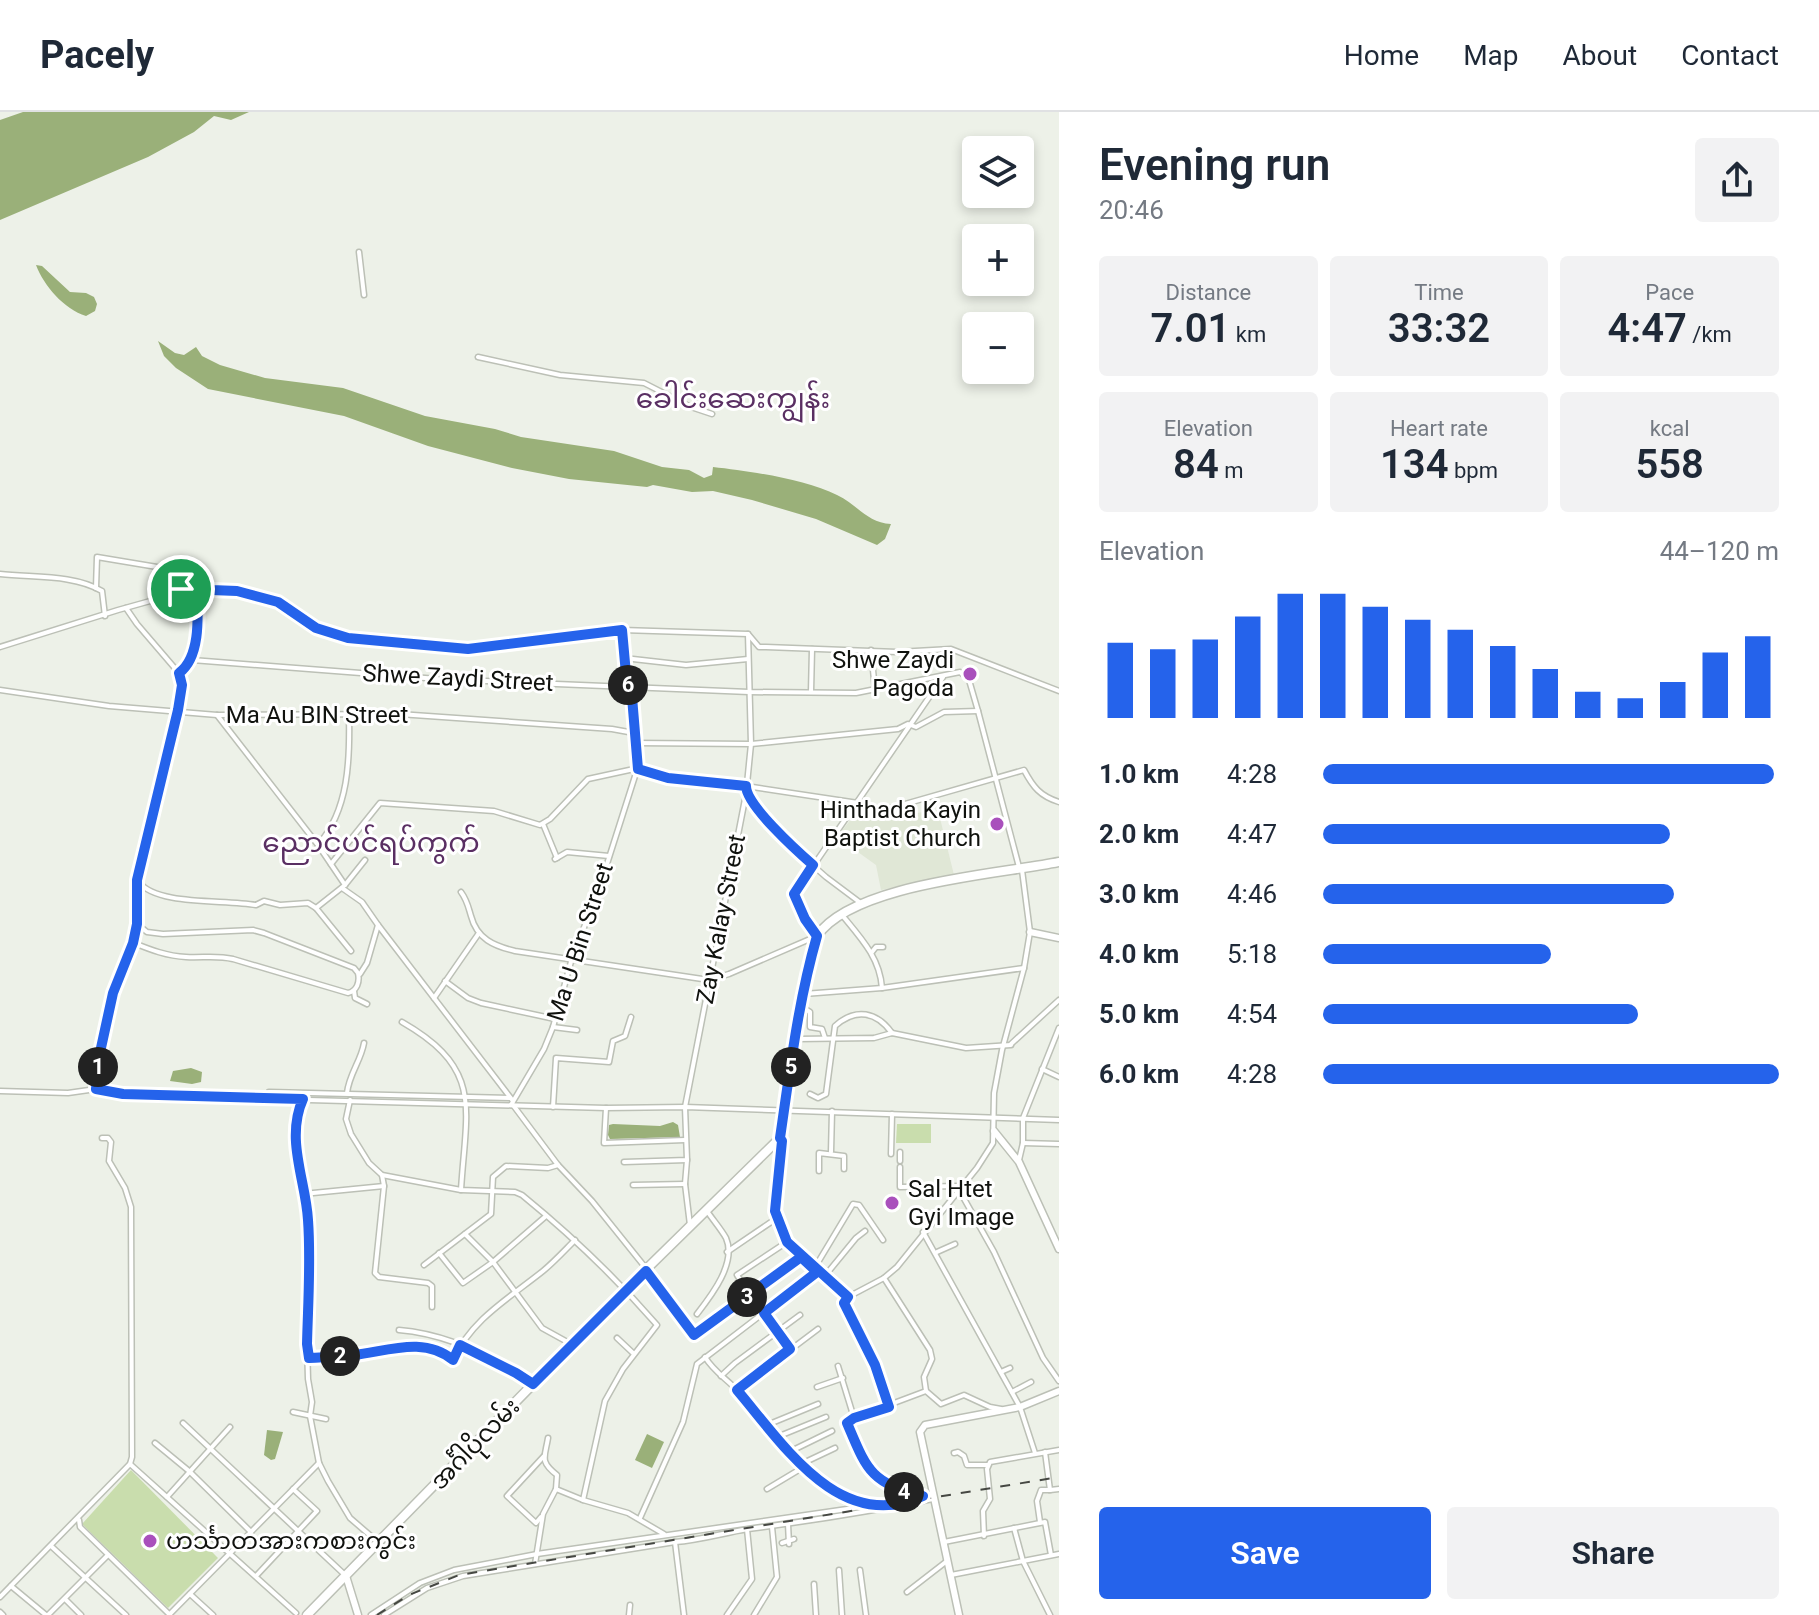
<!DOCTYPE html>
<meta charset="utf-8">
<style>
body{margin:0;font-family:Roboto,"Noto Sans Myanmar",sans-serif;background:#f2f2f3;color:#1f2937;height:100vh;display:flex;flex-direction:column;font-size:30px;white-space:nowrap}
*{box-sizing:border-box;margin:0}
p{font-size:26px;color:#747a83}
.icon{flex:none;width:44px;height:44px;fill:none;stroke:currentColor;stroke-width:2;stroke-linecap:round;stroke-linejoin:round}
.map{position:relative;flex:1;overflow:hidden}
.side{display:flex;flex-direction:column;background:#fff;width:760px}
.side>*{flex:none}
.controls{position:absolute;left:962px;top:24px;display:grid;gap:16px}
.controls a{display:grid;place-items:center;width:72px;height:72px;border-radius:8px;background:#fff;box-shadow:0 4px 12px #0003;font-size:40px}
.pin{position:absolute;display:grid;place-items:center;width:68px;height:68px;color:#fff;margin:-34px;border:4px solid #fff;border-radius:50%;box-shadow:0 2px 8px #0007}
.km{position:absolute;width:40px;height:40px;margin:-20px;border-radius:50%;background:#222;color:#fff;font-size:22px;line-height:40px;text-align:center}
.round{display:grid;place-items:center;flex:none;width:84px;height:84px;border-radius:8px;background:#f2f2f3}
.overview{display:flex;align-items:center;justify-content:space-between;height:136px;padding:0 40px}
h1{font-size:44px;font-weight:600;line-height:60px}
.stats{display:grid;grid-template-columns:repeat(3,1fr);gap:12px;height:136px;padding:8px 40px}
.stats div{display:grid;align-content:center;border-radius:8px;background:#f2f2f3;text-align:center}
.stats b{font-size:40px;font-weight:600}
.stats small{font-size:22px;font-weight:400}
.stats p{font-size:22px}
.chart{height:224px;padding:16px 40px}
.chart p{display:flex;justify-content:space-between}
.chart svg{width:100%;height:144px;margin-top:8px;stroke:#2563eb;stroke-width:6}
.cta{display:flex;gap:16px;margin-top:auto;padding:16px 40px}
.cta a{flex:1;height:92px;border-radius:8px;background:#2563eb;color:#fff;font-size:32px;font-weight:600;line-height:92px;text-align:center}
.cta a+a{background:#f2f2f3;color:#1f2937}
ul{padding:0 40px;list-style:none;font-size:26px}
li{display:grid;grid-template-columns:128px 96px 1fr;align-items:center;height:60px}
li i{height:20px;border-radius:10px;background:#2563eb}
header{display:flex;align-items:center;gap:48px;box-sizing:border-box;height:112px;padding:0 40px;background:#fff;border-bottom:2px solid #e0e1e3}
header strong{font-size:38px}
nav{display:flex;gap:44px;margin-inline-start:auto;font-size:28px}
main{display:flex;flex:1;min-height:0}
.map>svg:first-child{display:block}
</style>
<header>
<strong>Pacely</strong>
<nav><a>Home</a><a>Map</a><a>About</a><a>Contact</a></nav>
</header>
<main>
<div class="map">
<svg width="1059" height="1503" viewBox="0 0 1059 1503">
<rect width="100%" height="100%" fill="#edf1e8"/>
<path fill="#e0e7d6" d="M859,697l29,8 50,-7 16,65 -73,15 -5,-25 -39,-28z"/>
<g fill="#c9ddad">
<path d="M897,1012h34v19h-35z"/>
<path d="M131,1358l87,88 -50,50 -86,-84z"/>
</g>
<g fill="#9ab079">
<path d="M23,0h226l-18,8 -17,-4 -20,16 -46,25 -148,63v-100z"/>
<path d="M36,153l6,1 28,26 16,1 8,4 3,7 -2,7 -9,5c-22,-7 -42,-30 -50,-51z"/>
<path d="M158,229l17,12 9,2 12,-8 6,9 18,9 45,13 78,10 82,28 70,13 26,8 93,14 48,16 27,3 15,8 8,-3 1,-8c36,4 92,12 124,28 20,9 30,28 54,29l-6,15 -8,6 -61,-26 -64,-19 -39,-9 -21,1 -39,-7 -6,2 -78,-8 -57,-11 -84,-22 -84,-30 -136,-27 -32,-21 -12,-12z"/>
<path d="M191,956l11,4 -1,10 -9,2 -22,-3 3,-10z"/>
<path d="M673,1010l5,3 2,12 -70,2 -2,-4 1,-10 4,-1 47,2z"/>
<path d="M267,1318l16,2 -8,27 -4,1 -7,-5z"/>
<path d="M647,1322l17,8 -12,26 -17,-8z"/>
</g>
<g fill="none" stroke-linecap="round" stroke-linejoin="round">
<g stroke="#bcc0b6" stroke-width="7">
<g id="street">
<path d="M359,140l5,43"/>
<path d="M478,245l82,18 84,8 47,24 21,7"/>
<path d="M0,462c33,4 73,0 102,17l3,25"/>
<path d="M187,463l22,14"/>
<path d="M96,476l1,-31 60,10 30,2 -1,13 -9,11"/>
<path d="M126,496l11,16 42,49"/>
<path d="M622,518l5,55"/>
<path d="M0,535l118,-37 68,-19 16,-1 35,1 24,5 17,6 53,32 105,13h58l128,-17 126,4 11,13h7l131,5 54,-3 108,42"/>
<path d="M871,538l4,40"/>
<path d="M624,546l62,7 62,-6"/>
<path d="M192,548l6,-46 -1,-23"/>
<path d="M631,573l7,84"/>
<path d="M0,578l109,16 108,9 182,-1 213,15 22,4"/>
<path d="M811,580l1,-43"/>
<path d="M217,603l101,130 27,40"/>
<path d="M635,631l116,1 147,-15 10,-5 8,3 28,-15 34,-1"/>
<path d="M640,659l28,7 78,8 112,17 18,5h15l133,-38c9,17 16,26 35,32"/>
<path d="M747,684l36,43 43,38 36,27"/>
<path d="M543,712l14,34"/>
<path d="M318,733c31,-35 32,-86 31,-130"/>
<path d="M555,747l12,-7 42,4"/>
<path d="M331,752l49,-61 114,8 46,14 10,-6 38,-40 46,-10"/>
<path d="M139,770c18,24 86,17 117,23l8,-4 16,4 28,-2 8,5 35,43"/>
<path d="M342,776l20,14 16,23"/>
<path d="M461,780c6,8 7,14 10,24 6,23 23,30 44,35l194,29 20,-6 88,-38 -23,-42 149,-217"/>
<path d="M316,796l29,-23 20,-25"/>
<path d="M842,803c19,23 38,43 40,73"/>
<path d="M134,831c17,7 33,13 52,14 17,1 30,-2 47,2l115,34c9,-2 12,-11 10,-20l-4,-5 -90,-35 -11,-3 -90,4 -16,-2 -10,-8"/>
<path d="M872,840l4,-5h7"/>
<path d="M360,862l7,-11 11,-38 135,176"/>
<path d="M445,869l23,17 13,5 74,16"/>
<path d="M354,879l1,7 12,6"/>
<path d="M804,882l78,-6 142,-20"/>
<path d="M434,886l45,-65"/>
<path d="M802,895l8,5v15l12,2 3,9"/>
<path d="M402,910c82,47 64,86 59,168"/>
<path d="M553,915l24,3"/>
<path d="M797,927l77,-1 18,-5 74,15 45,-3"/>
<path d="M1011,932l48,-44"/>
<path d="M1042,957l17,8"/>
<path d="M96,977l3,-32 14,-64 20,-50 4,-19v-44l41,-170 4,-25 -3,-12 13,-13 246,19 311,13 107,1 104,-21 9,8 9,31 41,156"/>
<path d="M0,979l68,2 28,-4 27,5 77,3 406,11 79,-1 374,13"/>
<path d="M269,980l241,6"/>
<path d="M347,981c2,-19 14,-32 17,-50"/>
<path d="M810,982l8,4 8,-4 9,-68c21,-19 42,-14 57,7"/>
<path d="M303,987l-5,19 -1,40 11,59 -1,127 1,35 4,23 -2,14 9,47 9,18 22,37 29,25"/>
<path d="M350,988l-4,19 5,15 18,29 13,12 79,15 54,2 7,3c49,40 94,83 135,130l-34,44 -18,32 -22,99"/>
<path d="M511,993l33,-56 9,-22 19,-69 27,-69 37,-116"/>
<path d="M513,993l45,60 34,36 65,81 37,53 107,-78"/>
<path d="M553,995l3,-49 53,4 4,-21 12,-5 6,-19"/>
<path d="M606,996l-2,35 81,-3"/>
<path d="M781,1027l1,2 -7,70 12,31 61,55 36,-19 13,-11 80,-99 16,-25 1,-50 8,-43 22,-82 6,-36 -8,-62"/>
<path d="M1023,1031l36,1"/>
<path d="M831,1040l1,-41"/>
<path d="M900,1040v9"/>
<path d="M891,1042l1,-40"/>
<path d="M687,1048l-2,24 5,41"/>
<path d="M1019,1048l4,-17v-25l36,-90"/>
<path d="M624,1050l63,-2 -2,-53 61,-313 5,-50 -3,-110"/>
<path d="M900,1055v20l61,-1"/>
<path d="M819,1059v-18l25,3v13"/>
<path d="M382,1063l2,11 -9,87 4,4 49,6 4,3v21"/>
<path d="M633,1073l52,-1"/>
<path d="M958,1076l36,64 49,106 16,23"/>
<path d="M303,1082l81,-8"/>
<path d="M923,1120l97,175 15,46"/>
<path d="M465,1122l28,28 49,66 29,16"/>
<path d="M727,1140l50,-34"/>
<path d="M937,1140l18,-8"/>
<path d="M439,1141l24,30 30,-21 53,-46"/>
<path d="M424,1153l67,-51 2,-37 13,-11 42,2 10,-3"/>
<path d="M814,1157l39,-65 6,1 24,35"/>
<path d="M824,1165l32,-39 9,-7"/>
<path d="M884,1166l46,72 2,9 -8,18 2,14 15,13 23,-9 26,12 11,2"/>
<path d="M750,1183l-13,-20 50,-33"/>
<path d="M848,1185l-4,6 31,62 14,42"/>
<path d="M764,1201l26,36"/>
<path d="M697,1202c14,-18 40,-51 29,-76 -5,-9 -13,-18 -19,-27"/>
<path d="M399,1218c48,4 95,27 134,54"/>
<path d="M617,1226l17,16"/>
<path d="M309,1245c15,0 30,0 45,-2 33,-4 70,-19 99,5 19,-41 55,-61 90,-89 11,-9 21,-20 32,-31"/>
<path d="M705,1245c9,15 22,22 34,35 39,42 67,96 127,113 21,5 46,-7 66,-11"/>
<path d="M838,1254l16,52"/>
<path d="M1001,1260l9,-4"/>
<path d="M721,1264l14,-13 65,-48"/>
<path d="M817,1275l26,-9"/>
<path d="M737,1278l81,-61"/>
<path d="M1012,1280l19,-10"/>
<path d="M293,1300l33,7"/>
<path d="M183,1311l162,152"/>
<path d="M767,1313l51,-21"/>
<path d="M777,1325l49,-20"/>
<path d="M155,1331l34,28 62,61"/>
<path d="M789,1340l43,-21"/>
<path d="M954,1341l4,-1 6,4 3,9h21"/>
<path d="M130,1352l166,149"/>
<path d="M799,1353l36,-17"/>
<path d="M556,1377l27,11 45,13 36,21"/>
<path d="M767,1377l35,-21"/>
<path d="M1050,1378l9,-1"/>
<path d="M921,1383c-48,-7 -57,-32 -74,-72l7,-5 72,-27"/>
<path d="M167,1385l63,-70"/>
<path d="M541,1405l-5,6 -29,-27 37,-40"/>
<path d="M640,1406l43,-96 14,-58 120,-92"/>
<path d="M79,1408l1,7 90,88"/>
<path d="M1040,1410l-3,-21 4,-11h9l-5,-38"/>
<path d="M788,1412l1,20"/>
<path d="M1014,1416l9,33 27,54"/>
<path d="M984,1424l-1,-25 7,-12 -3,-30 3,-7 69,-12"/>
<path d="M675,1430l9,73"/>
<path d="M944,1430l101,-20 6,33"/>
<path d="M782,1431l12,-4"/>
<path d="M51,1434l75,69"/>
<path d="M535,1452l8,-50 13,-25 1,-14c-18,-14 -12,-18 -9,-37"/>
<path d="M839,1458l3,45"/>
<path d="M860,1458l6,45"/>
<path d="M951,1463l108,-21"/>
<path d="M256,1464l61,-65 -24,-22"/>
<path d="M814,1472l2,31"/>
<path d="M11,1474l35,29"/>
<path d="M907,1480l40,-31"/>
<path d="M190,1482l23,21"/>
<path d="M0,1485l130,-133 2,-7 -1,-250 -6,-19 -16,-27 2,-19 -3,-4h-6"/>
<path d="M65,1487l16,16"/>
<path d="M0,1500l3,3"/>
<path d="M48,1503l60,-60"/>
<path d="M169,1503l150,-152"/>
<path d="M371,1503l49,-32 34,-13 83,-16 331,-48"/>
<path d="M384,1503l43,-27 36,-12 212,-34c26,-2 48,-9 73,-13 62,-8 124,-18 185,-30"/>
<path d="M629,1503l1,-10"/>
<path d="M727,1503l25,-36 -5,-50"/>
<path d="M754,1503l23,-38 -5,-50"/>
</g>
</g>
<g stroke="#bcc0b6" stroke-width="9">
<g id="secondary">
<path d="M1030,820l29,6"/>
<path d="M994,1019l25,31 40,87"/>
<path d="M346,1464l12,39"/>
<path d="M959,1503l-39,-183 5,-7 95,-18 39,-16"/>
</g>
</g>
<g stroke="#bcc0b6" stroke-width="11">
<path id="primary" d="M307,1503l319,-326 154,-151 22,-144 15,-58c36,-53 185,-62 242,-74"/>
</g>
<use href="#street" stroke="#fff" stroke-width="4"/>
<use href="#secondary" stroke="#fff" stroke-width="6"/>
<use href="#primary" stroke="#fff" stroke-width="8"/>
<path stroke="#464843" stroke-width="2" stroke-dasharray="10 10" stroke-linecap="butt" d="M377,1503l32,-20 50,-20 600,-98"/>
</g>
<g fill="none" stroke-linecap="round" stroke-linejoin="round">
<g stroke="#fff" stroke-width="16">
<path id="route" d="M181,477l-4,5 20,-4c1,25 4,67 -18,83l3,12 -4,25 -41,170v44l-4,19 -20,50 -14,64 -3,32 27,5 180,5c-18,40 3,82 5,121 3,41 0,83 -1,124l2,14c15,-1 30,-1 45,-3 34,-4 70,-19 99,5l7,-15 56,28 17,11 113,-113 48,64 107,-78 16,15 -53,41 26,36 -53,41c46,54 103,145 186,106 -53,-13 -56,-26 -76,-73l7,-5 35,-11 -14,-42 -31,-62 4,-6 -61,-55 -12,-31 7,-70 -2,-3c10,-68 18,-136 37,-202l-12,-17 -11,-25 19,-29c-16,-14 -67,-60 -67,-79l-78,-8 -30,-9 -7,-84h-4l-5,-55 -154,19 -120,-11 -32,-10 -38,-26 -41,-11 -26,-1 -24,-15 -1,7 -5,7"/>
</g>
<use href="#route" stroke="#2563eb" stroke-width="10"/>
</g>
<g fill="#a950bc" stroke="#fff" stroke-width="3">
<circle cx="970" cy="562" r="8"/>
<circle cx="997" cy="712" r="8"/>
<circle cx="892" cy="1091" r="8"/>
<circle cx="150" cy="1429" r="8"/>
</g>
<g text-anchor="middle" stroke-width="6" stroke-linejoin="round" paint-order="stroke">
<g font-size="24" fill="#10120e" stroke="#fff" text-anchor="end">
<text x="954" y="556">Shwe Zaydi<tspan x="954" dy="28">Pagoda</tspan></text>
<text x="981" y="706">Hinthada Kayin<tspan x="981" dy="28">Baptist Church</tspan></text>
<text x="908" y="1085" text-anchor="start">Sal Htet<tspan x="908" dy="28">Gyi Image</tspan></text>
<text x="166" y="1437" text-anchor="start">ဟင်္သာတအားကစားကွင်း</text>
</g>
<g font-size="24" fill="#10120e" stroke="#fff">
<text transform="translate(458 566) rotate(3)" y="8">Shwe Zaydi Street</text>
<text x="317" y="611">Ma Au BIN Street</text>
<text transform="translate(721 807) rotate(-79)" y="8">Zay Kalay Street</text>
<text transform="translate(580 830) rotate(-72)" y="8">Ma U Bin Street</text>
<text transform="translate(475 1332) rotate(-46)" y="8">အင်္ဂါပိုလမ်း</text>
</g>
<g font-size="28" fill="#5a2f63" stroke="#fff">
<text x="733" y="296">ခေါင်းဆေးကျွန်း</text>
<text x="371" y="740">ညောင်ပင်ရပ်ကွက်</text>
</g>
</g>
</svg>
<div class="controls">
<a><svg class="icon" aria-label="layers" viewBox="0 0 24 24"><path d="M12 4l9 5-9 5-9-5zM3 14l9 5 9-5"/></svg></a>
<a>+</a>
<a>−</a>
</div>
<div class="pin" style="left:181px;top:477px;background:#1e9e55"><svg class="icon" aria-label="arrive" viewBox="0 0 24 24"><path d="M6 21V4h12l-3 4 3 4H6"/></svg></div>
<b class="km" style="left:98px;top:955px">1</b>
<b class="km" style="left:340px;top:1244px">2</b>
<b class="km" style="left:747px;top:1185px">3</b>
<b class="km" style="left:904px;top:1380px">4</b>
<b class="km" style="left:791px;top:955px">5</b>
<b class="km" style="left:628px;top:573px">6</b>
</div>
<section class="side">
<div class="overview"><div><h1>Evening run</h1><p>20:46</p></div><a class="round"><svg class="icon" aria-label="share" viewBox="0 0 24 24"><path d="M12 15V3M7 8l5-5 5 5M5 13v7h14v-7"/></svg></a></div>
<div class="stats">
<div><p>Distance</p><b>7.01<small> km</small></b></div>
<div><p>Time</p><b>33:32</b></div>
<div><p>Pace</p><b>4:47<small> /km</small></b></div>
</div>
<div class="stats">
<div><p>Elevation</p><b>84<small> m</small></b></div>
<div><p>Heart rate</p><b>134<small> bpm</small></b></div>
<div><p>kcal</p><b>558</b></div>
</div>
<div class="chart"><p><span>Elevation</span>44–120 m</p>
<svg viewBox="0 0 160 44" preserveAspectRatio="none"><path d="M5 44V21M15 44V23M25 44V20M35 44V13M45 44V6M55 44V6M65 44V10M75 44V14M85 44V17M95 44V22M105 44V29M115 44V36M125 44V38M135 44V33M145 44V24M155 44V19"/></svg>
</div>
<ul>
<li><b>1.0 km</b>4:28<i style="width:99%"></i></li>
<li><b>2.0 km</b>4:47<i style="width:76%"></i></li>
<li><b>3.0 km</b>4:46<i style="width:77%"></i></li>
<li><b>4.0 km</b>5:18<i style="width:50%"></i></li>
<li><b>5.0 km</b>4:54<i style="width:69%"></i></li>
<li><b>6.0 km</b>4:28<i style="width:100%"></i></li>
</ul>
<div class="cta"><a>Save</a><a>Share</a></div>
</section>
</main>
